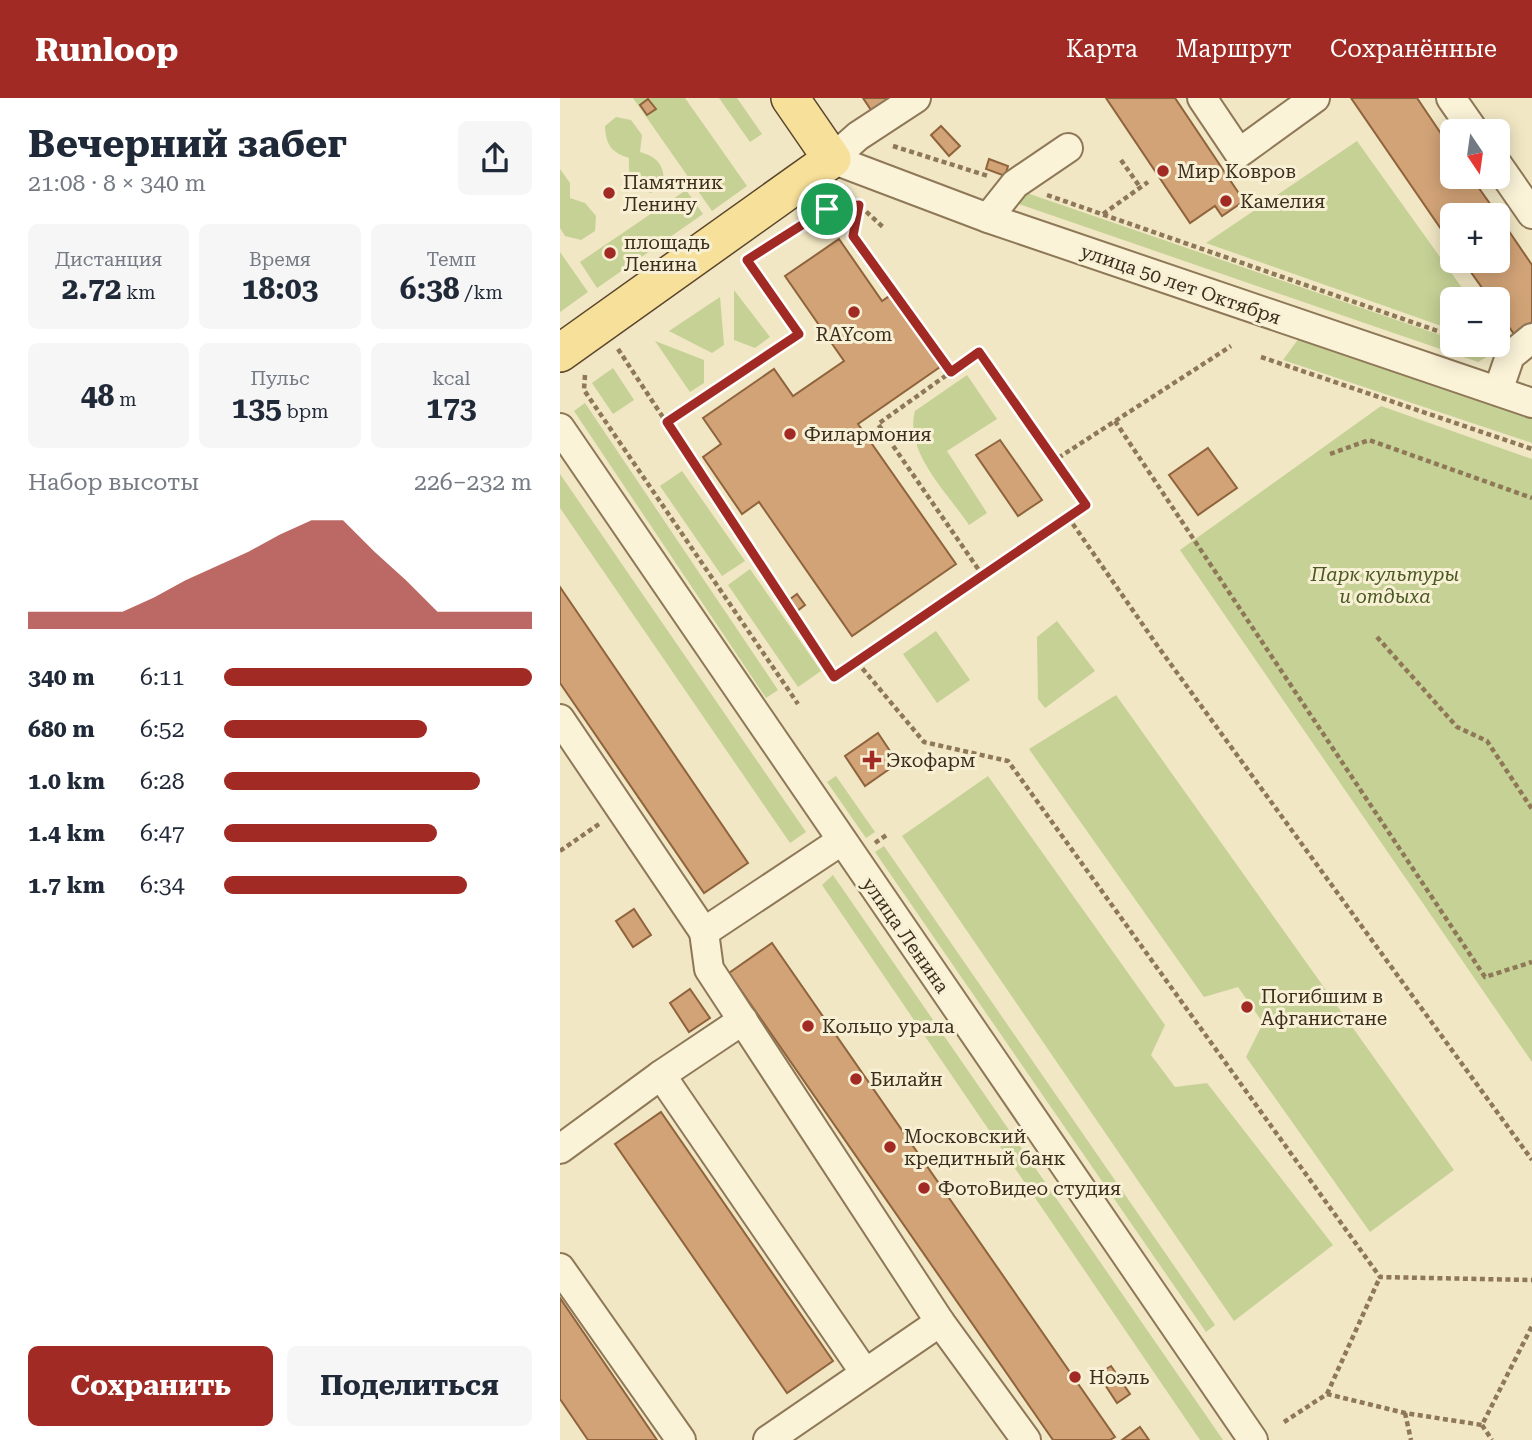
<!DOCTYPE html>
<html lang="ru">
<meta charset="utf-8">
<style>
body{margin:0;font-family:"Roboto Serif",serif;background:#f6f6f7;color:#1f2937;height:100vh;display:flex;flex-direction:column;font-size:26px;white-space:nowrap}
*{box-sizing:border-box;margin:0}
p{font-size:23px;color:#747a83}
.icon{flex:none;width:38px;height:38px;fill:none;stroke:currentColor;stroke-width:2;stroke-linecap:round;stroke-linejoin:round}
.map{position:relative;flex:1;overflow:hidden}
.details{display:flex;flex-direction:column;background:#fff;width:560px}
.details>*{flex:none}
.needle{width:46px;rotate:167deg}
.controls{position:absolute;left:880px;top:21px;display:grid;gap:14px}
.controls a{display:grid;place-items:center;width:70px;height:70px;border-radius:10px;background:#fff;box-shadow:0 4px 18px #0003;font-size:35px}
.pin{position:absolute;display:grid;place-items:center;width:60px;height:60px;color:#fff;margin:-30px;border:4px solid #fff;border-radius:50%;box-shadow:0 2px 7px #0007}
.round{display:grid;place-items:center;flex:none;width:74px;height:74px;border-radius:10px;background:#f6f6f7}
.head{display:flex;align-items:center;justify-content:space-between;height:119px;padding:0 28px}
h1{font-size:38px;font-weight:700;line-height:52px}
.stats{display:grid;grid-template-columns:repeat(3,1fr);gap:10px;height:119px;padding:7px 28px}
.stats div{display:grid;align-content:center;border-radius:10px;background:#f6f6f7;text-align:center}
.stats b{font-size:30px;font-weight:700}
.stats small{font-size:19px;font-weight:400}
.stats p{font-size:19px}
.chart{height:196px;padding:14px 28px}
.chart p{display:flex;justify-content:space-between}
.chart svg{width:100%;height:126px;margin-top:7px;fill:#a12b24;opacity:.7}
.cta{display:flex;gap:14px;margin-top:auto;padding:14px 28px}
.cta a{flex:1;height:80px;border-radius:10px;background:#a12b24;color:#fff;font-size:28px;font-weight:700;line-height:80px;text-align:center}
.cta a+a{background:#f6f6f7;color:#1f2937}
ul{padding:0 28px;list-style:none;font-size:23px}
li{display:grid;grid-template-columns:112px 84px 1fr;align-items:center;height:52px}
li i{height:18px;border-radius:9px;background:#a12b24}
header{display:flex;align-items:center;gap:42px;box-sizing:border-box;height:98px;padding:0 35px;background:#a12b24;color:#fff}
header strong{font-size:33px}
nav{display:flex;gap:38px;margin-inline-start:auto;font-size:24px}
main{display:flex;flex:1;min-height:0}
.map>svg:first-child{display:block}
</style>
<header>
<strong>Runloop</strong>
<nav><a>Карта</a><a>Маршрут</a><a>Сохранённые</a></nav>
</header>
<main>
<section class="details">
<div class="head"><div><h1>Вечерний забег</h1><p>21:08 · 8 × 340 m</p></div><a class="round"><svg class="icon" aria-label="share" viewBox="0 0 24 24"><path d="M12 15V3M7 8l5-5 5 5M5 13v7h14v-7"/></svg></a></div>
<div class="stats">
<div><p>Дистанция</p><b>2.72<small> km</small></b></div>
<div><p>Время</p><b>18:03</b></div>
<div><p>Темп</p><b>6:38<small> /km</small></b></div>
</div>
<div class="stats">
<div><b>48<small> m</small></b></div>
<div><p>Пульс</p><b>135<small> bpm</small></b></div>
<div><p>kcal</p><b>173</b></div>
</div>
<div class="chart"><p><span>Набор высоты</span>226–232 m</p>
<svg viewBox="0 0 160 44" preserveAspectRatio="none"><path d="M0 44V38L10 38L20 38L30 38L40 33L50 27L60 22L70 17L80 11L90 6L100 6L110 17L120 27L130 38L140 38L150 38L160 38V44z"/></svg>
</div>
<ul>
<li><b>340 m</b>6:11<i style="width:100%"></i></li>
<li><b>680 m</b>6:52<i style="width:66%"></i></li>
<li><b>1.0 km</b>6:28<i style="width:83%"></i></li>
<li><b>1.4 km</b>6:47<i style="width:69%"></i></li>
<li><b>1.7 km</b>6:34<i style="width:79%"></i></li>
</ul>
<div class="cta"><a>Сохранить</a><a>Поделиться</a></div>
</section>
<div class="map">
<svg width="972" height="1342" viewBox="0 0 972 1342">
<rect width="100%" height="100%" fill="#f1e7c4"/>
<g fill="#c6d196">
<path d="M73,0h52l62,88 -35,25z"/>
<path d="M159,0h18l25,36 -12,8z"/>
<path d="M56,19l15,3 11,15 -2,17c17,5 24,12 24,31l-13,10c-19,-6 -23,-15 -22,-35 -18,-6 -23,-13 -24,-32z"/>
<path d="M797,43l113,158h-18l-2,30 -244,-86z"/>
<path d="M0,71l10,14v15l15,5 11,13 -1,15 -14,9 -16,-4 -5,-8z"/>
<path d="M126,92l17,24 -106,74 -17,-26z"/>
<path d="M461,93l431,148v6h17l25,8 -16,9 -468,-161z"/>
<path d="M0,154l28,40 -28,20z"/>
<path d="M174,192l36,47 -15,11 -21,-8z"/>
<path d="M160,199l4,48 -12,8 -43,-22z"/>
<path d="M739,240l233,81v24l-249,-83z"/>
<path d="M95,243l49,19v23l-14,9z"/>
<path d="M53,270l21,32 -21,14 -21,-31z"/>
<path d="M407,277l30,44 -50,32 40,62 -18,12c-22,-33 -65,-73 -54,-114z"/>
<path d="M25,305l193,287 -12,8 -192,-287z"/>
<path d="M821,308l151,53v603l-352,-512z"/>
<path d="M122,373l63,90 -23,15 -62,-90z"/>
<path d="M0,376l246,358 -16,11 -230,-335z"/>
<path d="M190,471l71,102 -23,16 -70,-102z"/>
<path d="M497,523l38,50 -50,37 -7,-9 -1,-62z"/>
<path d="M376,533l34,49 -33,23 -34,-49z"/>
<path d="M556,597l338,475 -84,62 -124,-175 17,-34 -25,-36 -34,10 -175,-248z"/>
<path d="M276,678l39,56 -9,6 -39,-56z"/>
<path d="M428,678l177,249 -14,30 24,32 32,-4 126,162 -99,76 -332,-485z"/>
<path d="M324,748l331,479 -9,7 -331,-480z"/>
<path d="M273,777l390,565h-23l-378,-555z"/>
</g>
<g fill="#d2a377" stroke="#8f633c" stroke-width="2">
<path d="M303,0h38l-26,18z"/>
<path d="M546,0h69l69,103 -22,15 -7,-10 -25,17z"/>
<path d="M791,0h66l35,52v27h19l27,38h-46v30z"/>
<path d="M88,1l8,10 -9,6 -7,-10z"/>
<path d="M381,28l19,20 -11,10 -18,-21z"/>
<path d="M429,61l19,7 -3,10 -19,-7z"/>
<path d="M938,117l34,50v57l-18,12 -16,-23v-12h-8l-27,-38h35z"/>
<path d="M279,141l43,62 9,-6 49,72 -82,57 98,140 -104,72 -93,-134 -17,12 -39,-57 18,-13 -18,-26 71,-49 19,27 51,-35 -59,-85z"/>
<path d="M440,342l42,60 -24,16 -42,-61z"/>
<path d="M648,350l29,40 -39,27 -29,-40z"/>
<path d="M0,489l188,276 -44,30 -144,-210z"/>
<path d="M237,496l8,11 -8,6 -8,-11z"/>
<path d="M318,635l20,30 -33,23 -20,-30z"/>
<path d="M74,811l17,26 -18,12 -17,-26z"/>
<path d="M212,845l343,494 -5,3h-57l-324,-467z"/>
<path d="M130,891l20,29 -21,14 -19,-29z"/>
<path d="M101,1014l172,249 -46,32 -172,-249z"/>
<path d="M0,1200l97,142h-69l-28,-41z"/>
<path d="M551,1268l19,28 -13,9 -19,-29z"/>
<path d="M580,1329l9,13h-27z"/>
</g>
<g fill="none" stroke-linecap="round" stroke-linejoin="round">
<g stroke="#8e7858" stroke-width="32">
<g id="minor">
<path d="M356,0l-58,38 -26,23 156,59 544,185"/>
<path d="M642,0l37,55 76,-55"/>
<path d="M891,0l23,33"/>
<path d="M938,67l34,49"/>
<path d="M428,120l27,-34 53,-36"/>
<path d="M938,293l12,-35 22,-18"/>
<path d="M0,330l693,1012"/>
<path d="M0,621l144,213"/>
<path d="M281,743l-137,91 5,37 231,353 86,118"/>
<path d="M101,977l82,-55"/>
<path d="M0,1051l101,-74 204,298"/>
<path d="M0,1170l121,172"/>
<path d="M208,1342l172,-118"/>
</g>
</g>
<g stroke="#5b462d" stroke-width="40">
<path id="major" d="M0,255l272,-194 -42,-61"/>
</g>
<g stroke="#8e7858" stroke-width="4.5" stroke-dasharray="5 3.5" stroke-linecap="butt">
<path d="M333,48l95,30"/>
<path d="M561,62l19,27"/>
<path d="M487,97l405,141"/>
<path d="M299,108l-6,30 98,136 -73,52 105,152"/>
<path d="M543,116l45,-32"/>
<path d="M237,128l30,-17 32,-4 25,23"/>
<path d="M58,251l216,328 252,-172 -31,-45 176,-114"/>
<path d="M701,259l271,92"/>
<path d="M391,274l28,-20 76,108"/>
<path d="M25,277l-1,15 214,314"/>
<path d="M555,323l370,556 47,-15"/>
<path d="M107,324l132,-88 -52,-74"/>
<path d="M770,356l39,-14 163,58"/>
<path d="M508,419l91,131 373,512"/>
<path d="M817,539l80,90 30,14 45,68"/>
<path d="M297,564l67,80 84,19 372,516 152,3"/>
<path d="M315,745l13,-9"/>
<path d="M0,753l39,-27"/>
<path d="M767,1296l53,-117"/>
<path d="M845,1315l6,27"/>
<path d="M724,1324l43,-28 78,19 77,12 50,-99"/>
<path d="M922,1327l10,15"/>
</g>
<use href="#minor" stroke="#fbf3d8" stroke-width="28"/>
<use href="#major" stroke="#f7e099" stroke-width="37"/>
</g>
<g fill="none" stroke-linecap="round" stroke-linejoin="round">
<g stroke="#fff" stroke-width="14">
<path id="route" d="M299,107l-6,31 98,136 28,-20 107,153 -252,172 -167,-255 132,-88 -52,-74 80,-51z"/>
</g>
<use href="#route" stroke="#a12b24" stroke-width="9"/>
</g>
<g fill="#a12b24" stroke="#f8f0d4" stroke-width="2.5">
<circle cx="603" cy="73" r="7"/>
<circle cx="49" cy="95" r="7"/>
<circle cx="666" cy="103" r="7"/>
<circle cx="50" cy="155" r="7"/>
<circle cx="294" cy="214" r="7"/>
<circle cx="230" cy="336" r="7"/>
<path d="M308.5 651.5h7v7h7v7h-7v7h-7v-7h-7v-7h7z"/>
<circle cx="687" cy="909" r="7"/>
<circle cx="248" cy="928" r="7"/>
<circle cx="296" cy="981" r="7"/>
<circle cx="330" cy="1049" r="7"/>
<circle cx="364" cy="1090" r="7"/>
<circle cx="515" cy="1279" r="7"/>
</g>
<g text-anchor="middle" stroke-width="6" stroke-linejoin="round" paint-order="stroke">
<g font-size="19" fill="#3c2f1e" stroke="#f8f0d4" text-anchor="start">
<text x="617" y="80">Мир Ковров</text>
<text x="63" y="91">Памятник<tspan x="63" dy="22">Ленину</tspan></text>
<text x="680" y="110">Камелия</text>
<text x="64" y="151">площадь<tspan x="64" dy="22">Ленина</tspan></text>
<text x="294" y="243" text-anchor="middle">RAYcom</text>
<text x="244" y="343">Филармония</text>
<text x="326" y="669">Экофарм</text>
<text x="701" y="905">Погибшим в<tspan x="701" dy="22">Афганистане</tspan></text>
<text x="262" y="935">Кольцо урала</text>
<text x="310" y="988">Билайн</text>
<text x="344" y="1045">Московский<tspan x="344" dy="22">кредитный банк</tspan></text>
<text x="378" y="1097">ФотоВидео студия</text>
<text x="529" y="1286">Ноэль</text>
</g>
<g font-size="19" fill="#3c2f1e" stroke="#f8f0d4">
<text transform="translate(621 186) rotate(19)" y="7">улица 50 лет Октября</text>
<text transform="translate(346 837) rotate(55)" y="7">улица Ленина</text>
</g>
<g font-size="19" font-style="italic" fill="#495a23" stroke="#f8f0d4">
<text x="825" y="483">Парк культуры<tspan x="825" dy="22">и отдыха</tspan></text>
</g>
</g>
</svg>
<div class="controls">
<a><svg class="needle" viewBox="-14 -14 28 28"><path d="M0-13l5 13h-10z" fill="#e53935"/><path d="M0 13l5-13h-10z" fill="#747a83"/></svg></a>
<a>+</a>
<a>−</a>
</div>
<div class="pin" style="left:267px;top:111px;background:#1e9e55"><svg class="icon" aria-label="arrive" viewBox="0 0 24 24"><path d="M6 21V4h12l-3 4 3 4H6"/></svg></div>
</div>
</main>
